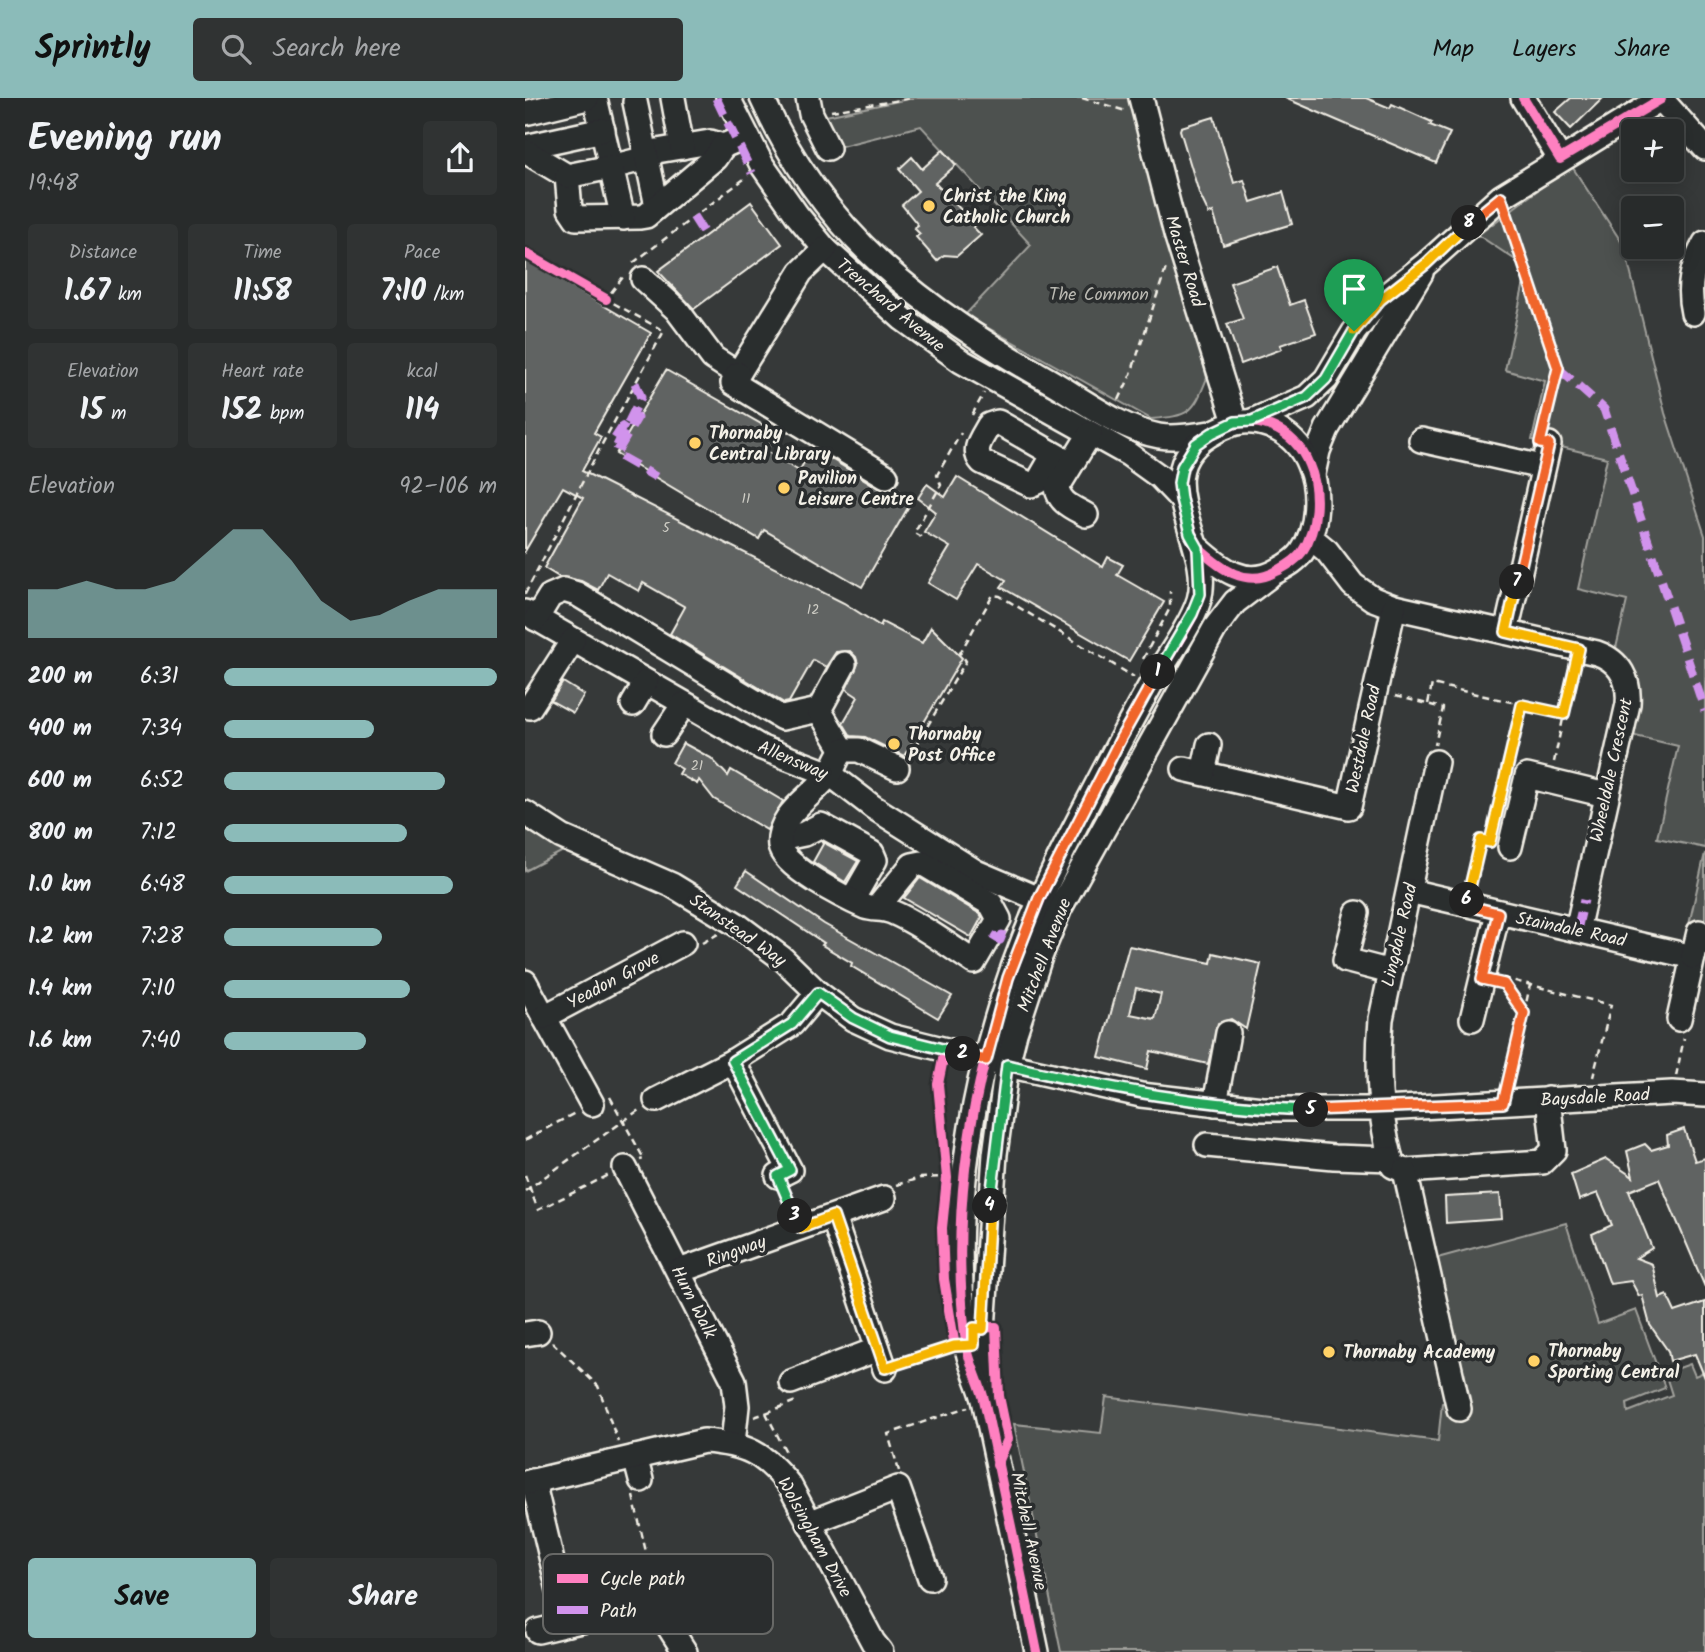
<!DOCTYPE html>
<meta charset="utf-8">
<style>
body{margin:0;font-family:Kalam,sans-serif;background:#303333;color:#f1f3f6;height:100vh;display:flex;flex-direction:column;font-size:26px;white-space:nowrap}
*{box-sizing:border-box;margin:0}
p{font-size:23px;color:#a5a7a9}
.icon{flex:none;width:38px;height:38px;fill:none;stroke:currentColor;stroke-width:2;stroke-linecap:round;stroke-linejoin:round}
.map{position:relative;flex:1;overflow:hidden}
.drawer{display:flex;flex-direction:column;background:#282b2b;width:525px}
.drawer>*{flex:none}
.controls{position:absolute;left:1096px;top:21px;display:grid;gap:14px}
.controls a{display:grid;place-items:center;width:63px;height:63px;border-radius:7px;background:#282b2b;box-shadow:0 4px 18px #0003,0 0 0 2px #444747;font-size:35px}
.pin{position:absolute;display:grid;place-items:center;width:60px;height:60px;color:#fff;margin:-72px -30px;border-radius:50% 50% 50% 0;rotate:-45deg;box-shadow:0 0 7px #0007}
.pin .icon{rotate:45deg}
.km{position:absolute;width:35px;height:35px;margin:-18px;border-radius:50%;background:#222;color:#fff;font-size:19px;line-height:35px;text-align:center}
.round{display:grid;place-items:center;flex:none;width:74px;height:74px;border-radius:7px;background:#303333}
.head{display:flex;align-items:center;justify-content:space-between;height:119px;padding:0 28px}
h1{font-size:38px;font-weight:600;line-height:52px}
.figures{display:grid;grid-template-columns:repeat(3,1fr);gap:10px;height:119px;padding:7px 28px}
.figures div{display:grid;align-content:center;border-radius:7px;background:#303333;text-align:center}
.figures b{font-size:30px;font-weight:600}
.figures small{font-size:19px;font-weight:400}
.figures p{font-size:19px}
.chart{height:196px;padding:14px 28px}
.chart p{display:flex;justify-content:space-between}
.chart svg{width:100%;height:126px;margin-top:7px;fill:#8bbbb9;opacity:.7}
.button{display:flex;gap:14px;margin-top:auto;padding:14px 28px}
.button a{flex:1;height:80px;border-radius:7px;background:#8bbbb9;color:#111;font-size:28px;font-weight:600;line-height:80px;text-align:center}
.button a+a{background:#303333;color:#f1f3f6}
ul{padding:0 28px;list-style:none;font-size:23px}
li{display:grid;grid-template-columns:112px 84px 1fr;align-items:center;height:52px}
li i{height:18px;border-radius:9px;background:#8bbbb9}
header{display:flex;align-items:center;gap:42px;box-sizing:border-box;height:98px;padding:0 35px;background:#8bbbb9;color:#111}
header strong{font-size:33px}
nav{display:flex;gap:38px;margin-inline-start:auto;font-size:24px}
.search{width:490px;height:63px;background:#303333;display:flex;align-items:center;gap:18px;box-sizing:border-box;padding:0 24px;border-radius:7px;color:#a5a7a9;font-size:26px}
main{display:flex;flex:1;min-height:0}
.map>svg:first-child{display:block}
</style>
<header>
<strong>Sprintly</strong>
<div class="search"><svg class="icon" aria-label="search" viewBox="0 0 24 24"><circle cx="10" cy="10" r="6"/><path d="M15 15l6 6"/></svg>Search here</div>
<nav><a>Map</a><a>Layers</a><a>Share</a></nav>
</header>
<main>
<section class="drawer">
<div class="head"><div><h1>Evening run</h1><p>19:48</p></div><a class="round"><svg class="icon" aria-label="share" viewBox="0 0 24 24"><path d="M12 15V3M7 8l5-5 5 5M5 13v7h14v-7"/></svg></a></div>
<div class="figures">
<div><p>Distance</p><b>1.67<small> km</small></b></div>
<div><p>Time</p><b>11:58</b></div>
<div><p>Pace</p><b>7:10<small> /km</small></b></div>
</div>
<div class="figures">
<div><p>Elevation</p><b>15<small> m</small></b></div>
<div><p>Heart rate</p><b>152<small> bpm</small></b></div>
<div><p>kcal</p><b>114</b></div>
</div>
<div class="chart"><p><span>Elevation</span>92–106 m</p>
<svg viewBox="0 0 160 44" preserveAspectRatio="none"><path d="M0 44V27L10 27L20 24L30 27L40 27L50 24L60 15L70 6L80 6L90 17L100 31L110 38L120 36L130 31L140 27L150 27L160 27V44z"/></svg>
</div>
<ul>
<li><b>200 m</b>6:31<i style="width:100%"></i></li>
<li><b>400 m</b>7:34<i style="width:55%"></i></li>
<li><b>600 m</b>6:52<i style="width:81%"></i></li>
<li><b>800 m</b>7:12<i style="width:67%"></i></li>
<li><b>1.0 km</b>6:48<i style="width:84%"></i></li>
<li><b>1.2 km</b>7:28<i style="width:58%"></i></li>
<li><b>1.4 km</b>7:10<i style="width:68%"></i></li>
<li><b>1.6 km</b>7:40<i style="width:52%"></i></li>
</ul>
<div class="button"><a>Save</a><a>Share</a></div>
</section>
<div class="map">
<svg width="1180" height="1554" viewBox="0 0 1180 1554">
<rect width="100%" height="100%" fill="#363939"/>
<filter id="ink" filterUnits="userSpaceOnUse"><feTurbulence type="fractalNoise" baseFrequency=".0143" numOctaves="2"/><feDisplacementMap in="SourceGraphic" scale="14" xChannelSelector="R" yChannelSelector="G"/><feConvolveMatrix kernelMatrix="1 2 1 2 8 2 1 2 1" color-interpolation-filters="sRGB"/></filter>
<g filter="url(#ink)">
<g fill="#4e514f" stroke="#a1a19c" stroke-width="2">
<path d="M388,0h222l72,280c-14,36 -18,38 -56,41l-186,-104 66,-70 -110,-119 -84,21 -16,-30z"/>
<path d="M1046,67l53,81 41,167 40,123v312l-48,-10 21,-92 -47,-11 8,-54 -23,-33 11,-47 -49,-12 29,-131 -75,-18 13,-59 -40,-11 21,-97 -3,-8 -45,-30z"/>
<path d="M0,731l42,20 -42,22z"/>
<path d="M1180,755v80l-17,-4z"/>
<path d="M1041,1125l32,101 38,-14 29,78 -38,15 1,9 44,-17 -7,-22 25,-9 5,12 9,-4 1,4v276h-644l-47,-228 87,9 5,-36 332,44 4,-38 23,-6 -35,-137z"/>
</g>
<g fill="#616362" stroke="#f4f1e8" stroke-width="2" fill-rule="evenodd">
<path d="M760,0h81l24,10 2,-4 40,18 -2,3 20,8 -14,30z"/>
<path d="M1046,0h32l-32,31 -16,-17z"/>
<path d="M689,19l20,66 10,-3 7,22 32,-10 9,32 -69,21 -10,-33 -4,2 -10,-21 -19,-63 1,-3z"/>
<path d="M418,52l13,15 -21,18 41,42 -3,2 8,8 -24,21 -13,-1 -7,6 -21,-24 4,-3 -6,-6 4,-3 -16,-20 16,-14 -19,-22 13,-12 10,12z"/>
<path d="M226,104l31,42 -88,65 -36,-38z"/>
<path d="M0,162l126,73 -57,100 7,4 -19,34 262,132 36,23 2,-4 40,21 9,-16 31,31 -58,98 -39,-19 -14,-1 -8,-13 15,-26 -12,-8 12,-25 -2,-7 -6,-6 -14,1 -10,15 -13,-7 -24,42 -5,1 -114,-69 15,-27 -42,-24 -4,8 -32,-18 -9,17 -17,-9 -22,-4 -15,-9 39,-70 -20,-11 -38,64z"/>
<path d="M752,169l13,38 14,-5 12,33 -36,12 2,4 -41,15 -14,-40 16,-5 -13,-36z"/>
<path d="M141,272l111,63 -11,18 33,20 14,-23 66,40 7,2 8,-3 19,12 -51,88 -98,-57 -5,9 -143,-85z"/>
<path d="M432,379l146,90 5,-10 15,8 -6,10 47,27 -35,59 -128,-74 5,-7 -28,-16 -22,36 -28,-17 22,-36 -26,-15 12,-20 -18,-14 9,-14 18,13z"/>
<path d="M38,584l21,13 -11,18 -22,-12z"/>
<path d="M158,645l28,15 17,18 3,-6 52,31 -16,29 -53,-31 -15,-19 -2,4 -18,-10 3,-5 -10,-6z"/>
<path d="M296,743l37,20 -13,21 -32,-20 10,-18z"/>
<path d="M221,773l78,53 128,72 -14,22 -87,-52 1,-3 -30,-18 2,-2 -87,-58z"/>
<path d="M395,780l60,36 2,3 -11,20 -67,-39z"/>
<path d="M604,848l82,17 2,-10 48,11 -15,65 -15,-10 -13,4 -10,41 -57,-13 -4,18 -48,-12zM611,890l25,6 -6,25 -25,-5z"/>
<path d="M1159,1031l11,32 10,-3v129l-46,-108 -30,12 23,57 -16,10 16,6 8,34 7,-3 8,17 30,-10v76l-10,-24 -25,7 -2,-10 -18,-26 -8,-30 -3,1 -8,-15 -21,3 -18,-50 20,-9 -14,-32 -19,7 -8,-26 35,-15 27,18 -6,-26 18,-7 6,6 17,-5 -1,-10z"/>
<path d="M975,1096l2,25 -56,4 -1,-26z"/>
</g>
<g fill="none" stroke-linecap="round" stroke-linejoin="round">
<g stroke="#f4f1e8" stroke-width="28">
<g id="minor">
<path d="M66,0l5,4 15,65 36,-9 10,-7 53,-9 13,4 12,-5"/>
<path d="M148,0l9,49"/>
<path d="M203,0l34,67 35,50 28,34 78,70 58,42 167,93 32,23 21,22"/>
<path d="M237,0c62,138 160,210 288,283 33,19 70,48 109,55 17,3 36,-1 53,-3"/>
<path d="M283,0l3,16 17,34"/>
<path d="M616,0l35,136 59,188"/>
<path d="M998,0l37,61"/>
<path d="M1136,1l44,49"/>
<path d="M110,4l22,104"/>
<path d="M0,15l62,-15"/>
<path d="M0,49l78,-17"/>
<path d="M0,53l42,25 3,33 6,9 64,-1 6,-1 69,-58 8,-12"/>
<path d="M42,78l44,-9 12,51"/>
<path d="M118,181l34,31 36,48 25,16 63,-102 24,-23"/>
<path d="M1168,215c-6,-26 -1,-47 12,-70"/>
<path d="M213,276l-5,9 153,93"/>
<path d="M727,323l55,-24 19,-18 28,-47 26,-32 46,-36 75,-67 161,-99"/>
<path d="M896,342l121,27"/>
<path d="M528,358l-15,26 -7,3 -49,-23c-11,-12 0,-24 7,-37l9,-3 73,42"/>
<path d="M788,376l5,-23 9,-22 94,-156"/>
<path d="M561,417c-12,-7 -27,-12 -29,-27l33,-54"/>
<path d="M785,439l17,14 26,34 20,14 21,8 203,46c23,8 33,27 31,51l-51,226"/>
<path d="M0,514l237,136 68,26 43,33 103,65 75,32"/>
<path d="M11,521l14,-23 14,-6 13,4 205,124 37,-8"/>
<path d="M981,534l43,-188"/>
<path d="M108,606l13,-22"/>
<path d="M5,609l43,-67"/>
<path d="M139,636l20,-30"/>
<path d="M318,652l-24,-40 25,-46"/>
<path d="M911,664l-55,257c-4,47 -2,101 12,147l12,5 137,-9 12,-12 -6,-51"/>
<path d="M659,671l165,38 45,-200"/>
<path d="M678,675l6,-28"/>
<path d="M0,715l37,24 110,48 64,39 47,35 35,34 35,26 37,17 117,29 134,30 121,14h121l289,-16 33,2"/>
<path d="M255,741l24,-5 17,-9 51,28 3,7 -23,40"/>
<path d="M985,749l17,-71 79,19"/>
<path d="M884,793l284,66 -14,62"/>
<path d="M351,811l36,-44 10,-2 69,41 8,15 -25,43c-26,-17 -54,-38 -82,-50 -9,-4 -18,-2 -27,-5 -18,-8 -83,-40 -85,-61 -4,-33 35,-50 50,-73 5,-7 7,-16 13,-23h16l38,18"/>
<path d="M832,815l-12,47 46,12"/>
<path d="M1168,859l6,-25"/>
<path d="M0,884l67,122"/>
<path d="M19,919l139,-74"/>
<path d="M947,921l26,-106"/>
<path d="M208,963l57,109 -12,6"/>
<path d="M131,1002l77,-39 59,-37 26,-31"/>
<path d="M690,1006l13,-71"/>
<path d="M682,1047l127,12 57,2"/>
<path d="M100,1070l109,213 3,25 -4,37"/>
<path d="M880,1073l54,238"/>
<path d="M308,1119l52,152"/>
<path d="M154,1173l205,-73"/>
<path d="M0,1236l13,-2"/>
<path d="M457,1277l1,-46 12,-175 12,-89 8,-32 25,-76 20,-49 155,-280 20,-26 33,-25"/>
<path d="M266,1284l87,-33"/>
<path d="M110,1359l6,23"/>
<path d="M8,1383l34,143 68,-14 25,3 25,39"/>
<path d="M0,1385l179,-42c42,3 60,12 86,45l83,156 8,10"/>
<path d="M284,1425l89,-35 32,90"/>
<path d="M13,1533l29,-7"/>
<path d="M512,1554c-17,-83 -34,-165 -52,-248 -4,-21 -17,-41 -19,-62 -23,-174 25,-351 104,-505 26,-51 52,-101 80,-151 14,-24 41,-60 49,-86 17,-58 -62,-128 17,-169 19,-10 34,-12 54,-5 18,7 32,21 39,39 11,25 9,64 -7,87 -6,9 -16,14 -25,19 -31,18 -57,-3 -79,-23"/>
</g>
</g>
<g stroke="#f4f1e8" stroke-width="2.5" stroke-dasharray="7 5" stroke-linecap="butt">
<path d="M557,0l44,13"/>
<path d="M306,13l82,-13"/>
<path d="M983,119l50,151 -14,60"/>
<path d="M108,165l115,-87"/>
<path d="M594,302l12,-26 35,-106"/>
<path d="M447,317l12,-22"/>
<path d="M396,439l-7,-4 27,-48 -4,-10 24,-42"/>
<path d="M0,496l76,-148 63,-115 -58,-32 17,-22"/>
<path d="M618,561l27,-51v-17"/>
<path d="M870,598l48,12 -8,37"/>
<path d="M903,606l4,-20 132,30 11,-49"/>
<path d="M384,659l57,-96 -6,-8 33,-58 7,1 134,81"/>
<path d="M1029,664l10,-48"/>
<path d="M965,744l32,-137"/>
<path d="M945,787l10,-45 10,2"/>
<path d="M177,845l16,-9"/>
<path d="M978,880l108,27 -18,72"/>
<path d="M974,885l5,1 20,29 -16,69"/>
<path d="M999,915l6,-28"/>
<path d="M1151,978l8,-38"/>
<path d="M85,999l34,62 -4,1"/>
<path d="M0,1042l50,-27"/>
<path d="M0,1077l13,35 71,-35"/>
<path d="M371,1087l24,-7 27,-1"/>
<path d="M0,1093l114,-81"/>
<path d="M260,1094l9,20"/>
<path d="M27,1244l46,44 20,56"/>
<path d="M376,1266l47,-15"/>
<path d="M241,1315l32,-13"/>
<path d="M229,1319l12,-4 21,41"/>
<path d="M374,1373l-11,-37 80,-27"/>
<path d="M108,1398l23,99"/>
</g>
<use href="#minor" stroke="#2a2d2e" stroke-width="23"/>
<g stroke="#d193ec" stroke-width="9" stroke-dasharray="18 9" stroke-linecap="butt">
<path d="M191,0l36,75"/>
<path d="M168,118l12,19"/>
<path d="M1033,270l46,41 101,302"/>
<path d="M110,285l6,14 -24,49 -5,-3 17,-26 8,1 -21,36 40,23"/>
<path d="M1052,832l7,-30"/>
<path d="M467,837l8,5 2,-5 6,2"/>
</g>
<g stroke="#2a2d2e" stroke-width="15">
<g id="cycleway">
<path d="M998,0l37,61 101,-60"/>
<path d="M0,155l81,46"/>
<path d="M420,951l-7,35 9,94 -5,50 2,51 11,68 19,-2 -1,-17 23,-1 3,69 9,43 -11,26"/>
<path d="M512,1554c-17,-83 -34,-165 -52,-248 -4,-21 -17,-41 -19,-62 -23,-174 25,-351 104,-505 26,-51 52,-101 80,-151 14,-24 41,-60 49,-86 17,-58 -62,-128 17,-169 19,-10 34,-12 54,-5 18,7 32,21 39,39 11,25 9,64 -7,87 -6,9 -16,14 -25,19 -31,18 -57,-3 -79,-23"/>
</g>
</g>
<use href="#cycleway" stroke="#ff80c0" stroke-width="10"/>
</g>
</g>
<g fill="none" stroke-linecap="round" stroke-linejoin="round" filter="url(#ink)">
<g stroke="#fff" stroke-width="14">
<path id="split-1" d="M633,574l34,-58 8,-20 -2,-46 -8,-14 -9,-35 -2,-16 3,-16 14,-23 16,-11 23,-11 17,-1 55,-24 19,-18 28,-48"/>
</g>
<g stroke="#fff" stroke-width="14">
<path id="split-2" d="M438,956l23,6 22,-82 31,-80 82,-160 37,-66"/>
</g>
<g stroke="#fff" stroke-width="14">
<path id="split-3" d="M270,1118l-17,-40 12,-6 -57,-109 59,-37 26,-31 35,25 37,18 73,18"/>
</g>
<g stroke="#fff" stroke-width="14">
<path id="split-4" d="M270,1118l6,12 32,-12 52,152 69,-22 20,-1v-17l9,1 7,-123"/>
</g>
<g stroke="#fff" stroke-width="14">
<path id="split-5" d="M465,1108l17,-141c101,24 200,42 304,45"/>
</g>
<g stroke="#fff" stroke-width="14">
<path id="split-6" d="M786,1012l192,-7 21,-90 -20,-29 -22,-5 16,-66 -33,-8 2,-5"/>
</g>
<g stroke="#fff" stroke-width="14">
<path id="split-7" d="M942,802l14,-60 9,2 32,-137 42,9 15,-65 -73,-17 11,-50"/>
</g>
<g stroke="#fff" stroke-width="14">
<path id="split-8" d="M944,125l32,-26 57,171 -18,75 9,1 -32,138"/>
</g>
<g stroke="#fff" stroke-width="14">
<path id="split-9" d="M829,233l26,-31 46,-36 43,-41"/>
</g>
<use href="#split-1" stroke="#22a559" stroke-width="9"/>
<use href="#split-2" stroke="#f0652b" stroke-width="9"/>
<use href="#split-3" stroke="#22a559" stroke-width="9"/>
<use href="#split-4" stroke="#f5b400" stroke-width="9"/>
<use href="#split-5" stroke="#22a559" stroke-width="9"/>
<use href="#split-6" stroke="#f0652b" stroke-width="9"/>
<use href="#split-7" stroke="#f5b400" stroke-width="9"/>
<use href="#split-8" stroke="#f0652b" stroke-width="9"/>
<use href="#split-9" stroke="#f5b400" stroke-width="9"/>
</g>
<g fill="#ffd166" stroke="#2a2d2e" stroke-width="2.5">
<circle cx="404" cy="108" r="7"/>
<circle cx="170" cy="345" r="7"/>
<circle cx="259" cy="390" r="7"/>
<circle cx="369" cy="646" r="7"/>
<circle cx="804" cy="1254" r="7"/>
<circle cx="1009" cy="1263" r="7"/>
</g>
<g text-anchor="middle" stroke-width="7" stroke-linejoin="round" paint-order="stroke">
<g font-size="14" fill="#cfcec6">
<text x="221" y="405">11</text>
<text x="141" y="434">5</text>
<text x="288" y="516">12</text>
<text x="172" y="672">21</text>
</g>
<g font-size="18" font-weight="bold" fill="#f4f1e8" stroke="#2a2d2e" text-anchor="start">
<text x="418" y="104">Christ the King<tspan x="418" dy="21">Catholic Church</tspan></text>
<text x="184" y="341">Thornaby<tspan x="184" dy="21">Central Library</tspan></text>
<text x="273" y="386">Pavilion<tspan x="273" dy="21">Leisure Centre</tspan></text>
<text x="383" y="642">Thornaby<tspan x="383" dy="21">Post Office</tspan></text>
<text x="1023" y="1259">Thornaby<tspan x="1023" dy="21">Sporting Central</tspan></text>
<text x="818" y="1260">Thornaby Academy</text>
</g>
<g font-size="18" fill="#f4f1e8" stroke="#2a2d2e">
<text transform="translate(660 163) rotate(73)" y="6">Master Road</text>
<text transform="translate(366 207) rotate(40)" y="6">Trenchard Avenue</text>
<text transform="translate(838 641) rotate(-78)" y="6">Westdale Road</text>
<text transform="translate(268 662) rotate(23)" y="6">Allensway</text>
<text transform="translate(1086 672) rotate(-78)" y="6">Wheeldale Crescent</text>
<text transform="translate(1046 831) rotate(12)" y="6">Staindale Road</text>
<text transform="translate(213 832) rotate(35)" y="6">Stanstead Way</text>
<text transform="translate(874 837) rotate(-77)" y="6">Lingdale Road</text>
<text transform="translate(519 857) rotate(-69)" y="6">Mitchell Avenue</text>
<text transform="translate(88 882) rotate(-28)" y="6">Yeadon Grove</text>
<text transform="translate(1070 999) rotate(-3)" y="6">Baysdale Road</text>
<text transform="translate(211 1153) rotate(-20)" y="6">Ringway</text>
<text transform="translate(169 1204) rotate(63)" y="6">Hurn Walk</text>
<text transform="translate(504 1433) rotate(78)" y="6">Mitchell Avenue</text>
<text transform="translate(290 1439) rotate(61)" y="6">Wolsingham Drive</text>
</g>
<g font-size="18" fill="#bab9b2" stroke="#2a2d2e">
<text x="574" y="202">The Common</text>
</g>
</g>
<rect x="18" y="1456" width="230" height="80" rx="10" fill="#2a2d2e" stroke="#676866" stroke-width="2"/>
<rect x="32" y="1476" width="31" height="9" fill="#ff80c0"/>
<rect x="32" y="1508" width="31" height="8" fill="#d193ec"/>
<g font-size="19" fill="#f4f1e8">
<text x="75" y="1487">Cycle path</text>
<text x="75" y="1519">Path</text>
</g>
</svg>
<div class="controls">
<a>+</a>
<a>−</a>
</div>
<div class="pin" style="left:829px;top:233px;background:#1e9e55"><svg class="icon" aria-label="arrive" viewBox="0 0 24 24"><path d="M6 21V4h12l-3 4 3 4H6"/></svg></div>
<b class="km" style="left:633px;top:574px">1</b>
<b class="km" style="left:438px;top:956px">2</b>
<b class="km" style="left:270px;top:1118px">3</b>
<b class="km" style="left:465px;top:1108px">4</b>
<b class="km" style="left:786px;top:1012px">5</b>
<b class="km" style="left:942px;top:802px">6</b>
<b class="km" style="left:992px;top:484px">7</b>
<b class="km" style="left:944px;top:125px">8</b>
</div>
</main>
